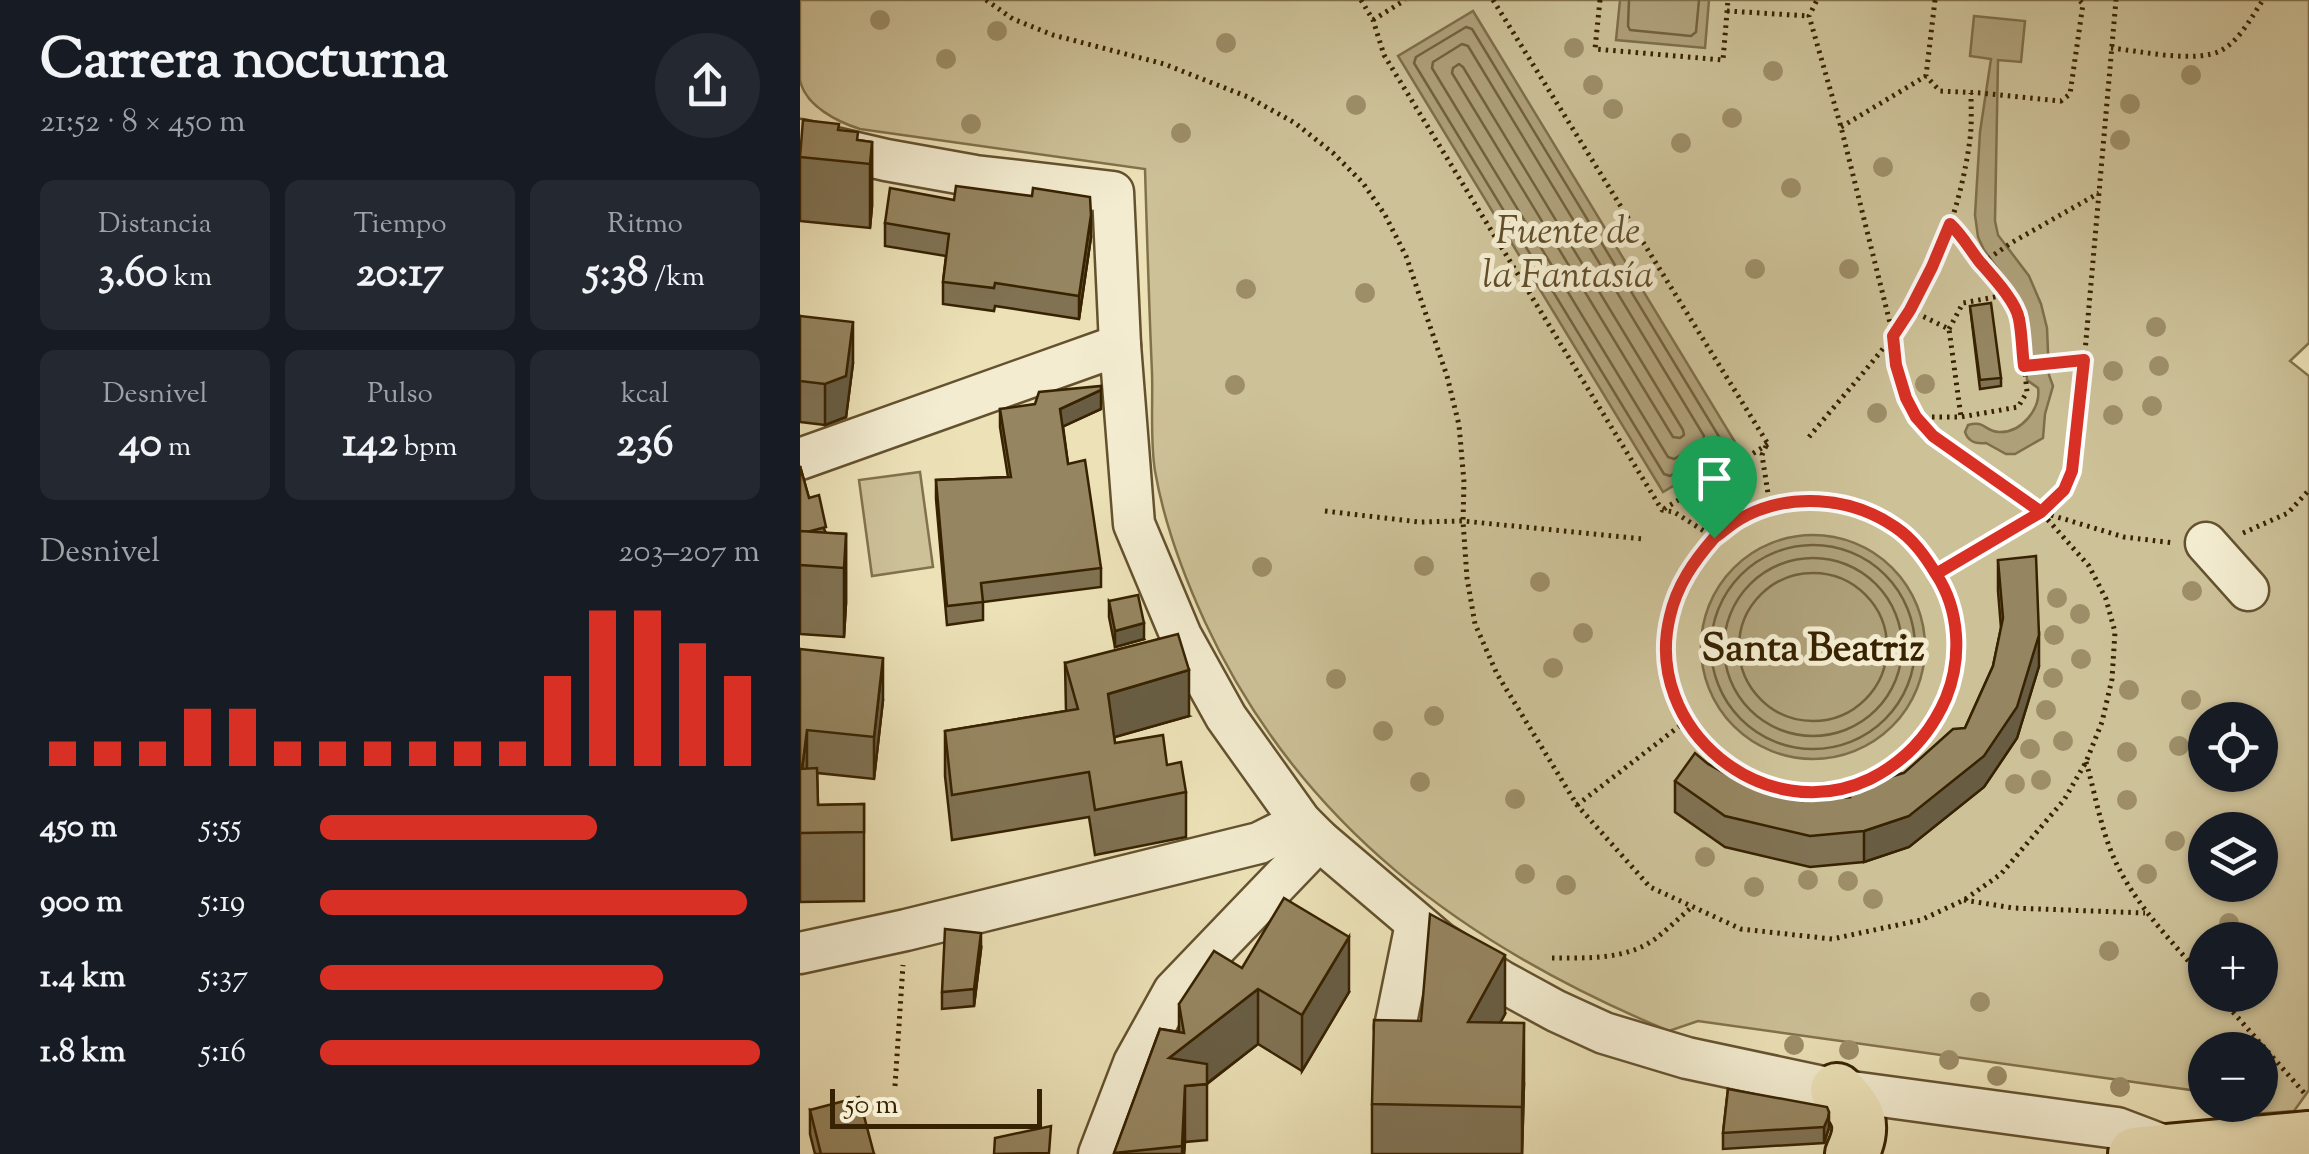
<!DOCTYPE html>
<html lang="es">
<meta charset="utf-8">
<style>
body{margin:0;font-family:"Sorts Mill Goudy",serif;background:#242831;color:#f1f3f6;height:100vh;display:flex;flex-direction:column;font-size:38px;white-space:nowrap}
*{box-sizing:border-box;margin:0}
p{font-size:32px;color:#9ea1a6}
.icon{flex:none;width:55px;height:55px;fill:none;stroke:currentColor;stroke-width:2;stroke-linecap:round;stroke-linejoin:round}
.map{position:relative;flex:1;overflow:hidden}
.panel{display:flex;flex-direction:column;background:#171b24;width:800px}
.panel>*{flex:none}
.fabs{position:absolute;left:1388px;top:702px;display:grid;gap:20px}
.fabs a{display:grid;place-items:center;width:90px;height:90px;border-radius:50%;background:#171b24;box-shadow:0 2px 8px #0004;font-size:50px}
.scale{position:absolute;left:30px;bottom:25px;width:212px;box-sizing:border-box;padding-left:10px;border:5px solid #372201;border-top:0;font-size:28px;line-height:35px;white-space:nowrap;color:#372201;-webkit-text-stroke:8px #f3ecd0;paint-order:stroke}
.pin{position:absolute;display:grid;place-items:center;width:85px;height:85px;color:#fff;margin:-102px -42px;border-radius:50% 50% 50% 0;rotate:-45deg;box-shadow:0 0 10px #0007}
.pin .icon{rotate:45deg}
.round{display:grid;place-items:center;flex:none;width:105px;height:105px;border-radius:52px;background:#242831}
.headline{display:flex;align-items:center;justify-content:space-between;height:170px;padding:0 40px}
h1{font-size:55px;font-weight:700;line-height:75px}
.figures{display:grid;grid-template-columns:repeat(3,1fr);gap:15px;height:170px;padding:10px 40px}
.figures div{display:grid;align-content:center;border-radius:15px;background:#242831;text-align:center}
.figures b{font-size:42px;font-weight:700}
.figures small{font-size:28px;font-weight:400}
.figures p{font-size:28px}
.chart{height:280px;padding:20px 40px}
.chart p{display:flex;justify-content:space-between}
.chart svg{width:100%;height:180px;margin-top:10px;stroke:#d93025;stroke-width:6}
ul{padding:0 40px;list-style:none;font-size:32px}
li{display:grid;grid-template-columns:160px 120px 1fr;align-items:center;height:75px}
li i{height:25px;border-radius:12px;background:#d93025}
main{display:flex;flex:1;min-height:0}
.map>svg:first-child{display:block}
</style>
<main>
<section class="panel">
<div class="headline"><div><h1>Carrera nocturna</h1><p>21:52 · 8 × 450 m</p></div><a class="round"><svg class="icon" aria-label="share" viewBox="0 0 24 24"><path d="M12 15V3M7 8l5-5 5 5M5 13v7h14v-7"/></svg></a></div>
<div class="figures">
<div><p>Distancia</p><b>3.60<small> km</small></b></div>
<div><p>Tiempo</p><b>20:17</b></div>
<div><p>Ritmo</p><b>5:38<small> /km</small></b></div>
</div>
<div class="figures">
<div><p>Desnivel</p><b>40<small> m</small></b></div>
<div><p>Pulso</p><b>142<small> bpm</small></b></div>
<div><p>kcal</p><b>236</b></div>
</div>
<div class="chart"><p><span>Desnivel</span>203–207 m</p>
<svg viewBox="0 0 160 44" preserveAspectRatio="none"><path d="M5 44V38M15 44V38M25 44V38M35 44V30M45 44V30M55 44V38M65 44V38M75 44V38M85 44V38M95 44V38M105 44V38M115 44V22M125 44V6M135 44V6M145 44V14M155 44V22"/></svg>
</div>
<ul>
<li><b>450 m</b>5:55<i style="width:63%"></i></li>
<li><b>900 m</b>5:19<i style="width:97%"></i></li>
<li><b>1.4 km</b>5:37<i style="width:78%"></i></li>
<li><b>1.8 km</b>5:16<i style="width:100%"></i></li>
</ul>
</section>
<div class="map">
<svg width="1509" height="1154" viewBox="0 0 1509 1154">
<rect width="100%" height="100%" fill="#ece1b7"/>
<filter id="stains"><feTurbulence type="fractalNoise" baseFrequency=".002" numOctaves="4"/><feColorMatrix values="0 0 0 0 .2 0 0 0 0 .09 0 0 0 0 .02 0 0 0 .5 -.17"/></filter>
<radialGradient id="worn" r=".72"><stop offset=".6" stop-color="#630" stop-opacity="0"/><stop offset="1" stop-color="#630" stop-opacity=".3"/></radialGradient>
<g fill="#cdc198" stroke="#82724c" stroke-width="2.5" fill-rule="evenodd">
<path d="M0,0h1509v343l-19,18 19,15v714l-15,21 -54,4 -5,-10h25v-55h-55v42l-507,-71 -29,10c-203,-84 -370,-206 -464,-409 -22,-48 -41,-99 -50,-151 -5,-31 -2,-66 -3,-98 -3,-68 -5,-136 -7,-204l-285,-40c-22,-7 -55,-23 -60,-49 0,-20 0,-58 0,-80zM1405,720h55v55h-55zM1405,830h55v55h-55zM1405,940h55v55h-55z"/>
<path d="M120,472l13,95 -61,9 -13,-96z"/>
</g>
<g fill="#aea079" stroke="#7e6e49" stroke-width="2.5">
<path d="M820,0h89l-4,48 -89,-8z"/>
<path d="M673,11l265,436 -75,45 -265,-436z"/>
<path d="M1174,16l51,5 -4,41 -23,-2 -3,161 3,14 31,41 12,28 6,24 2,47 4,11 -8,28 -2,24 -28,16h-9l-20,-11c-9,1 -18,-1 -21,-11l3,-7c17,-5 16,6 31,7 23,1 42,-24 39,-44l-11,-8 -4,-64 -11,-28 -28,-38 -6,-13 -3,-22 5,-83 11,-73 -21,-3z"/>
<circle cx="1013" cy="647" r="112"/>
</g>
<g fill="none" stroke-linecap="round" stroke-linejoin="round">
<g stroke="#72613d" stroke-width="2.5">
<path d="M829,0l-1,26 2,4 61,6 5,-4 3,-32"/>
<path d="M666,27l6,2 249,411 -1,6 -50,30 -6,-2 -250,-411 2,-6z"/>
<path d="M662,44l6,2 236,390 -1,6 -29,17 -6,-2 -236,-389 1,-6z"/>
<path d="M659,64l4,3 220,363 1,5 -4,3 -7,-1 -221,-364 1,-5z"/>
<circle cx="1013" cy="647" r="102"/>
<circle cx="1013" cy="647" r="89"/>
<circle cx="1013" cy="647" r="74"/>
</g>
<g stroke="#64522e" stroke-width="45">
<g id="minor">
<path d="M0,140l86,20 89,16 138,16 7,153 14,179 47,112 45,81 75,105 18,18 120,102 62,39 55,30 48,22 83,25 150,32 280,38 58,22"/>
<path d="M0,459l320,-114"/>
<path d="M1406,543l42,47"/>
<path d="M0,953l106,-23 353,-87 42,-21"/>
<path d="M595,1027l21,-103"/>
<path d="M299,1154l35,-91 40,-72 145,-151"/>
</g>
</g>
<g stroke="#372201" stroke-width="58">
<g id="major">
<path d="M1037,1090c22,21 29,35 15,64"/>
<path d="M1335,1154l174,-16"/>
</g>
</g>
<g stroke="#372201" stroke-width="5" stroke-dasharray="2.5 5" stroke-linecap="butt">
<path d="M186,0l27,19 40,16 111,29 84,33 47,26 38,30 30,30 22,32 21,41 41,120 12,49 5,57 -1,39 4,57 8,46 22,50 80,131 73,82 91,42 91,10 89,-19 43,-20 37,-26 63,-74 22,-38 16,-40 10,-43 3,-47 -9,-33 -17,-33 -48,-54 -52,-38 -37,-23 -19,-15 -16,-19 -11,-19 -10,-33 -3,-30 -52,-208 -32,-111 8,-16"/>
<path d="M561,0l12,20 11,35 278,455 12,2 41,26"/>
<path d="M693,0l275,444"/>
<path d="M800,0l-5,49 128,11 5,-60"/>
<path d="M1135,0l-9,76 14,15 41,2 80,8 9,-7 13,-90 -4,-4"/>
<path d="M927,11l82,5"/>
<path d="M573,20l32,-20"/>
<path d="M1311,48c30,3 85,16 111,2 18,-10 30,-34 41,-50"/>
<path d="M1041,127l85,-51"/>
<path d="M1182,263l29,-20 88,-50"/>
<path d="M1110,310l39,19 12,88"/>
<path d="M1149,329l14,-26 42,-8"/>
<path d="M1224,366l60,-6"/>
<path d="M1117,417h44l57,-10 9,-15 -8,-78 -14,-19 -8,-15 -47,-57"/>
<path d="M1009,437c27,-33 57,-66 83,-100 42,-55 69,-129 78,-198 2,-15 1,-31 1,-46"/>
<path d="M966,446l-4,9 8,51"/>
<circle cx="1011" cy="646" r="145"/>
<path d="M864,509l104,-65"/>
<path d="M525,511l94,11 44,-1 180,18"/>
<path d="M1244,513l80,24 50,6"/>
<path d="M1443,533l45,-20 21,-23"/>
<path d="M1137,574l104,-62 23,-22 8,-19 9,-74 35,-397"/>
<path d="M1286,762c8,27 13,57 23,84 19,52 60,92 96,134"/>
<path d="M777,805l109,-84"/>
<path d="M1164,900l49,8 132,5"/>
<path d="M752,958c35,0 74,2 103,-19 13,-10 25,-22 38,-33"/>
<path d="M1418,995l88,100"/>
<path d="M95,1086l8,-121"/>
</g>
<use href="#minor" stroke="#f3ecd0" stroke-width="40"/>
<use href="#major" stroke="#ece1b7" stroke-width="52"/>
</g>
<g fill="#9d8e68">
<circle cx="80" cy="20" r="10"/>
<circle cx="197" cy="31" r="10"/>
<circle cx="426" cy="43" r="10"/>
<circle cx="774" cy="48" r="10"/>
<circle cx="146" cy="59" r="10"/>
<circle cx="973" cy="71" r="10"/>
<circle cx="1391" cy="75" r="10"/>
<circle cx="793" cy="85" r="10"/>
<circle cx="1330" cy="104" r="10"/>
<circle cx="556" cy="105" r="10"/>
<circle cx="813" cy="109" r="10"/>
<circle cx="932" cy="118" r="10"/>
<circle cx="171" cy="124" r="10"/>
<circle cx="381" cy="133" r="10"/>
<circle cx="1320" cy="140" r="10"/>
<circle cx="881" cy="143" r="10"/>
<circle cx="1083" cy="167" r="10"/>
<circle cx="991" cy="188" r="10"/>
<circle cx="955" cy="269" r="10"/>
<circle cx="1049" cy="269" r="10"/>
<circle cx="446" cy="289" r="10"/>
<circle cx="565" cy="293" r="10"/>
<circle cx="1356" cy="327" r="10"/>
<circle cx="1359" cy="366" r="10"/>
<circle cx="1313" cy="371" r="10"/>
<circle cx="1125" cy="384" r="10"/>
<circle cx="435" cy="385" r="10"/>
<circle cx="1352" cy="406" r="10"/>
<circle cx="1077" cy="413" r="10"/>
<circle cx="1313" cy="415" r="10"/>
<circle cx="624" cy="566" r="10"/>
<circle cx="462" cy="567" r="10"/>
<circle cx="740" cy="582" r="10"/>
<circle cx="1392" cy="591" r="10"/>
<circle cx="1257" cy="598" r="10"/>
<circle cx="1280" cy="614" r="10"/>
<circle cx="783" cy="633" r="10"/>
<circle cx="1254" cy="635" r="10"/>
<circle cx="1281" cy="659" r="10"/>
<circle cx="753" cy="668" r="10"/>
<circle cx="1253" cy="678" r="10"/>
<circle cx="536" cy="679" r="10"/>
<circle cx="1329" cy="690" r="10"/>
<circle cx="1391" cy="700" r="10"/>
<circle cx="1246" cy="710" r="10"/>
<circle cx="634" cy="716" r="10"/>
<circle cx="583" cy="731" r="10"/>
<circle cx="1263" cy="741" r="10"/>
<circle cx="1379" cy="746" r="10"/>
<circle cx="1230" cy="749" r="10"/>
<circle cx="1327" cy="752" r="10"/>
<circle cx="1241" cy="780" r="10"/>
<circle cx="620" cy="782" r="10"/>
<circle cx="1215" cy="784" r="10"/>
<circle cx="715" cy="799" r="10"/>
<circle cx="1327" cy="800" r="10"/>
<circle cx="1375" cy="841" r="10"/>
<circle cx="905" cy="857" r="10"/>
<circle cx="725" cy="874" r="10"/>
<circle cx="1347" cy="874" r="10"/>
<circle cx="1008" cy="880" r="10"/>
<circle cx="1048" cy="881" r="10"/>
<circle cx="766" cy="885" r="10"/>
<circle cx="954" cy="887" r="10"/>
<circle cx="1073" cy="899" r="10"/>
<circle cx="1429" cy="923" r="10"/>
<circle cx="1309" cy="951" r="10"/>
<circle cx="1180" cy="1002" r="10"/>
<circle cx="994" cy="1045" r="10"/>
<circle cx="1049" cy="1050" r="10"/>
<circle cx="1149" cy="1060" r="10"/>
<circle cx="1197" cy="1076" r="10"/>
<circle cx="1320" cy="1087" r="10"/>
</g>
<g fill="#807253" stroke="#372201" stroke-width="2.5">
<path d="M39,130l19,10 14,2v64l-2,22 -70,-7v-70z"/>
<path d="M154,200l137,37 -12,82 -84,-13 -1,5 -51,-7v-22l3,-26 -61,-10v-23z"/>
<path d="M1170,306l31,72v8l-21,3z"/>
<path d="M0,316l53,47 -7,54 -21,8 -25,-3z"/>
<path d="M200,409h101l-38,17 5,38 33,104v19l-118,15v18l-36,5 -11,-126v-19l72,-3 -8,-50z"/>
<path d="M0,466l9,32 17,35 20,1v69l-2,34 -44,-3z"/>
<path d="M1198,560l41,106 -22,72 -33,49 -75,60 -45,15 -54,5 -85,-20 -50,-35v-31l33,-17 31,17 63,20 47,-4v-8l55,-16 61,-45 28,-62 8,-38 -3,-37z"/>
<path d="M309,601l35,38 -29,8 -6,-30z"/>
<path d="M0,649l83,51 -9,79 -57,-6 1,32 46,-1v97l-64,1z"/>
<path d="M265,663l124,53 -75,21 1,6 52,22 19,27v45l-91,18 -6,-38 -137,23 -7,-64v-45l121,-20z"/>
<path d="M181,949l-7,57 -32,3v-17z"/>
<path d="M442,968l107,24 -47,79 -44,-27 -51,40v56l-22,2 -1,12h-70l46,-125 19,3v-28z"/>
<path d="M705,1014l-5,9 24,60 -2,71h-150v-50l49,-83z"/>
<path d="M928,1089l101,39 -5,15 -101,6v-16z"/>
<path d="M10,1110l64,44h-59l-5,-20z"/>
</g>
<g fill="#685d43" stroke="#372201" stroke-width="2.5">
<path d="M72,142v64l-2,22v-64z"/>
<path d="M291,215v22l-12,82v-23z"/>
<path d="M53,322v41l-7,54 -21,8v-41z"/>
<path d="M301,390v19l-41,19v-19z"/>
<path d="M46,534v69l-2,34v-69z"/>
<path d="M344,623v16l-29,8v-16z"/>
<path d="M1239,635v31l-22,72 -33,49 -75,60 -45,15v-31l45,-15z"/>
<path d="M83,658v42l-9,79v-42z"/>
<path d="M389,670v46l-81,23v-45z"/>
<path d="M7,730v41l-5,-2z"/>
<path d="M181,933v16l-7,57v-17z"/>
<path d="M549,937v55l-47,79v-56z"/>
<path d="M705,955v59l-37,67v-59z"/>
<path d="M458,989v55l-52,40 -21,2v56l-1,12h-2l2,-53 -15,-43z"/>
<path d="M724,1023v60l-2,71v-47z"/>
<path d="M1029,1112v16l-5,15v-16z"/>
</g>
<g fill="#958560" stroke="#372201" stroke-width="2.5">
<path d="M3,120l36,4 -1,6 20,2 -1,8 15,2 -2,22 -70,-7z"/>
<path d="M156,186l76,10 1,-8 57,9 1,18 -12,81 -84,-13 -1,5 -51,-6 6,-48 -64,-11 5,-35 64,12z"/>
<path d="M1191,303l10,75 -21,2 -10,-74z"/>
<path d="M0,316l53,6 -7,54 -21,8 -25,-3z"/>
<path d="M301,386v4l-41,19 8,55 17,-4 16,108 -120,15 2,19 -36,4 -11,-126 75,-3 -11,-68 35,-5 4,-12z"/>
<path d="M0,466l9,32 10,-3 7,32 -19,5 -7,-1z"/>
<path d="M0,531l46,3 -2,34 -44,-3z"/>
<path d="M1236,556l3,79 -22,72 -33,49 -75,60 -45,15 -54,5 -85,-20 -50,-35 20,-28 13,11 31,17 63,20 48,-4 -1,-8 55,-16 49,-44 12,-1 28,-62 10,-48 -5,-58z"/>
<path d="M338,595l6,28 -29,8 -6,-30z"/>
<path d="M378,634l11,36 -81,24 7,49 48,-8 4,30 14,-3 5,30 -91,18 -6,-38 -137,23 -7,-64 133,-22 -13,-46z"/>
<path d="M0,649l83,9 -9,79 -67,-7 -5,39h-2z"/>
<path d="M17,768l1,37 46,-1v28l-64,1v-64z"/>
<path d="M484,898l65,39 -47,78 -44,-26 -89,69 38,6v20l-22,2 -3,60 -68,7 46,-124 24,4 -5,-29 35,-53 28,17z"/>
<path d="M630,914l75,41 -37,67 56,1 -2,84 -150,-3 2,-84 47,1z"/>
<path d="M145,929l36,4 -7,56 -32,3z"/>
<path d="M928,1089l99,18 2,5 -1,6 -4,9 -101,6z"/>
<path d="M59,1097l15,57h-53l-11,-44z"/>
<path d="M251,1126l-2,27 -55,1 1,-16z"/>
</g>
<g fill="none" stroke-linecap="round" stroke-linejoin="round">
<g stroke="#fff" stroke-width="20">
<path id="route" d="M914,538c-20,23 -37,47 -44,78 -28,113 95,213 200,163 36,-18 60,-44 76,-81 16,-39 14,-88 -10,-124l105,-62 -108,-76 -17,-19 -10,-19 -10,-33 -3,-29 17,-26 22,-43 18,-43c12,11 19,24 29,37 12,14 37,40 40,58 3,15 3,32 5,47l60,-6 -12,111 -8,19 -23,22 -105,62c-11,-18 -23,-35 -41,-47 -45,-31 -107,-35 -155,-8 -9,5 -17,13 -26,19"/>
</g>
<use href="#route" stroke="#d93025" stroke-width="12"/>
</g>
<g text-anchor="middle" stroke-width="10" stroke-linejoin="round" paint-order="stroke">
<g font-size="38" font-style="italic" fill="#614e2b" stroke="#f3ecd0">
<text x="768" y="243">Fuente de<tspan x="768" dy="44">la Fantasía</tspan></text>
</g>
<g font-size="40" font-weight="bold" fill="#372201" stroke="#f3ecd0">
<text x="1013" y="660">Santa Beatriz</text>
</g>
</g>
<rect width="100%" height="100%" filter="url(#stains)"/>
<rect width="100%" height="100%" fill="url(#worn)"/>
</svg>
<div class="fabs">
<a><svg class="icon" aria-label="locate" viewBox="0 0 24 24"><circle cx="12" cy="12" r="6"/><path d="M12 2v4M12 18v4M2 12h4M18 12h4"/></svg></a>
<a><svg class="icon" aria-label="layers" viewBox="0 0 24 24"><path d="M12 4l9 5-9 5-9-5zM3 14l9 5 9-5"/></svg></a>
<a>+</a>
<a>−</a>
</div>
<div class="scale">50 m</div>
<div class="pin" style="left:914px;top:538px;background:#1e9e55"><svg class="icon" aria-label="arrive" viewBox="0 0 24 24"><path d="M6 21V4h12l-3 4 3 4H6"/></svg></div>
</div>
</main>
